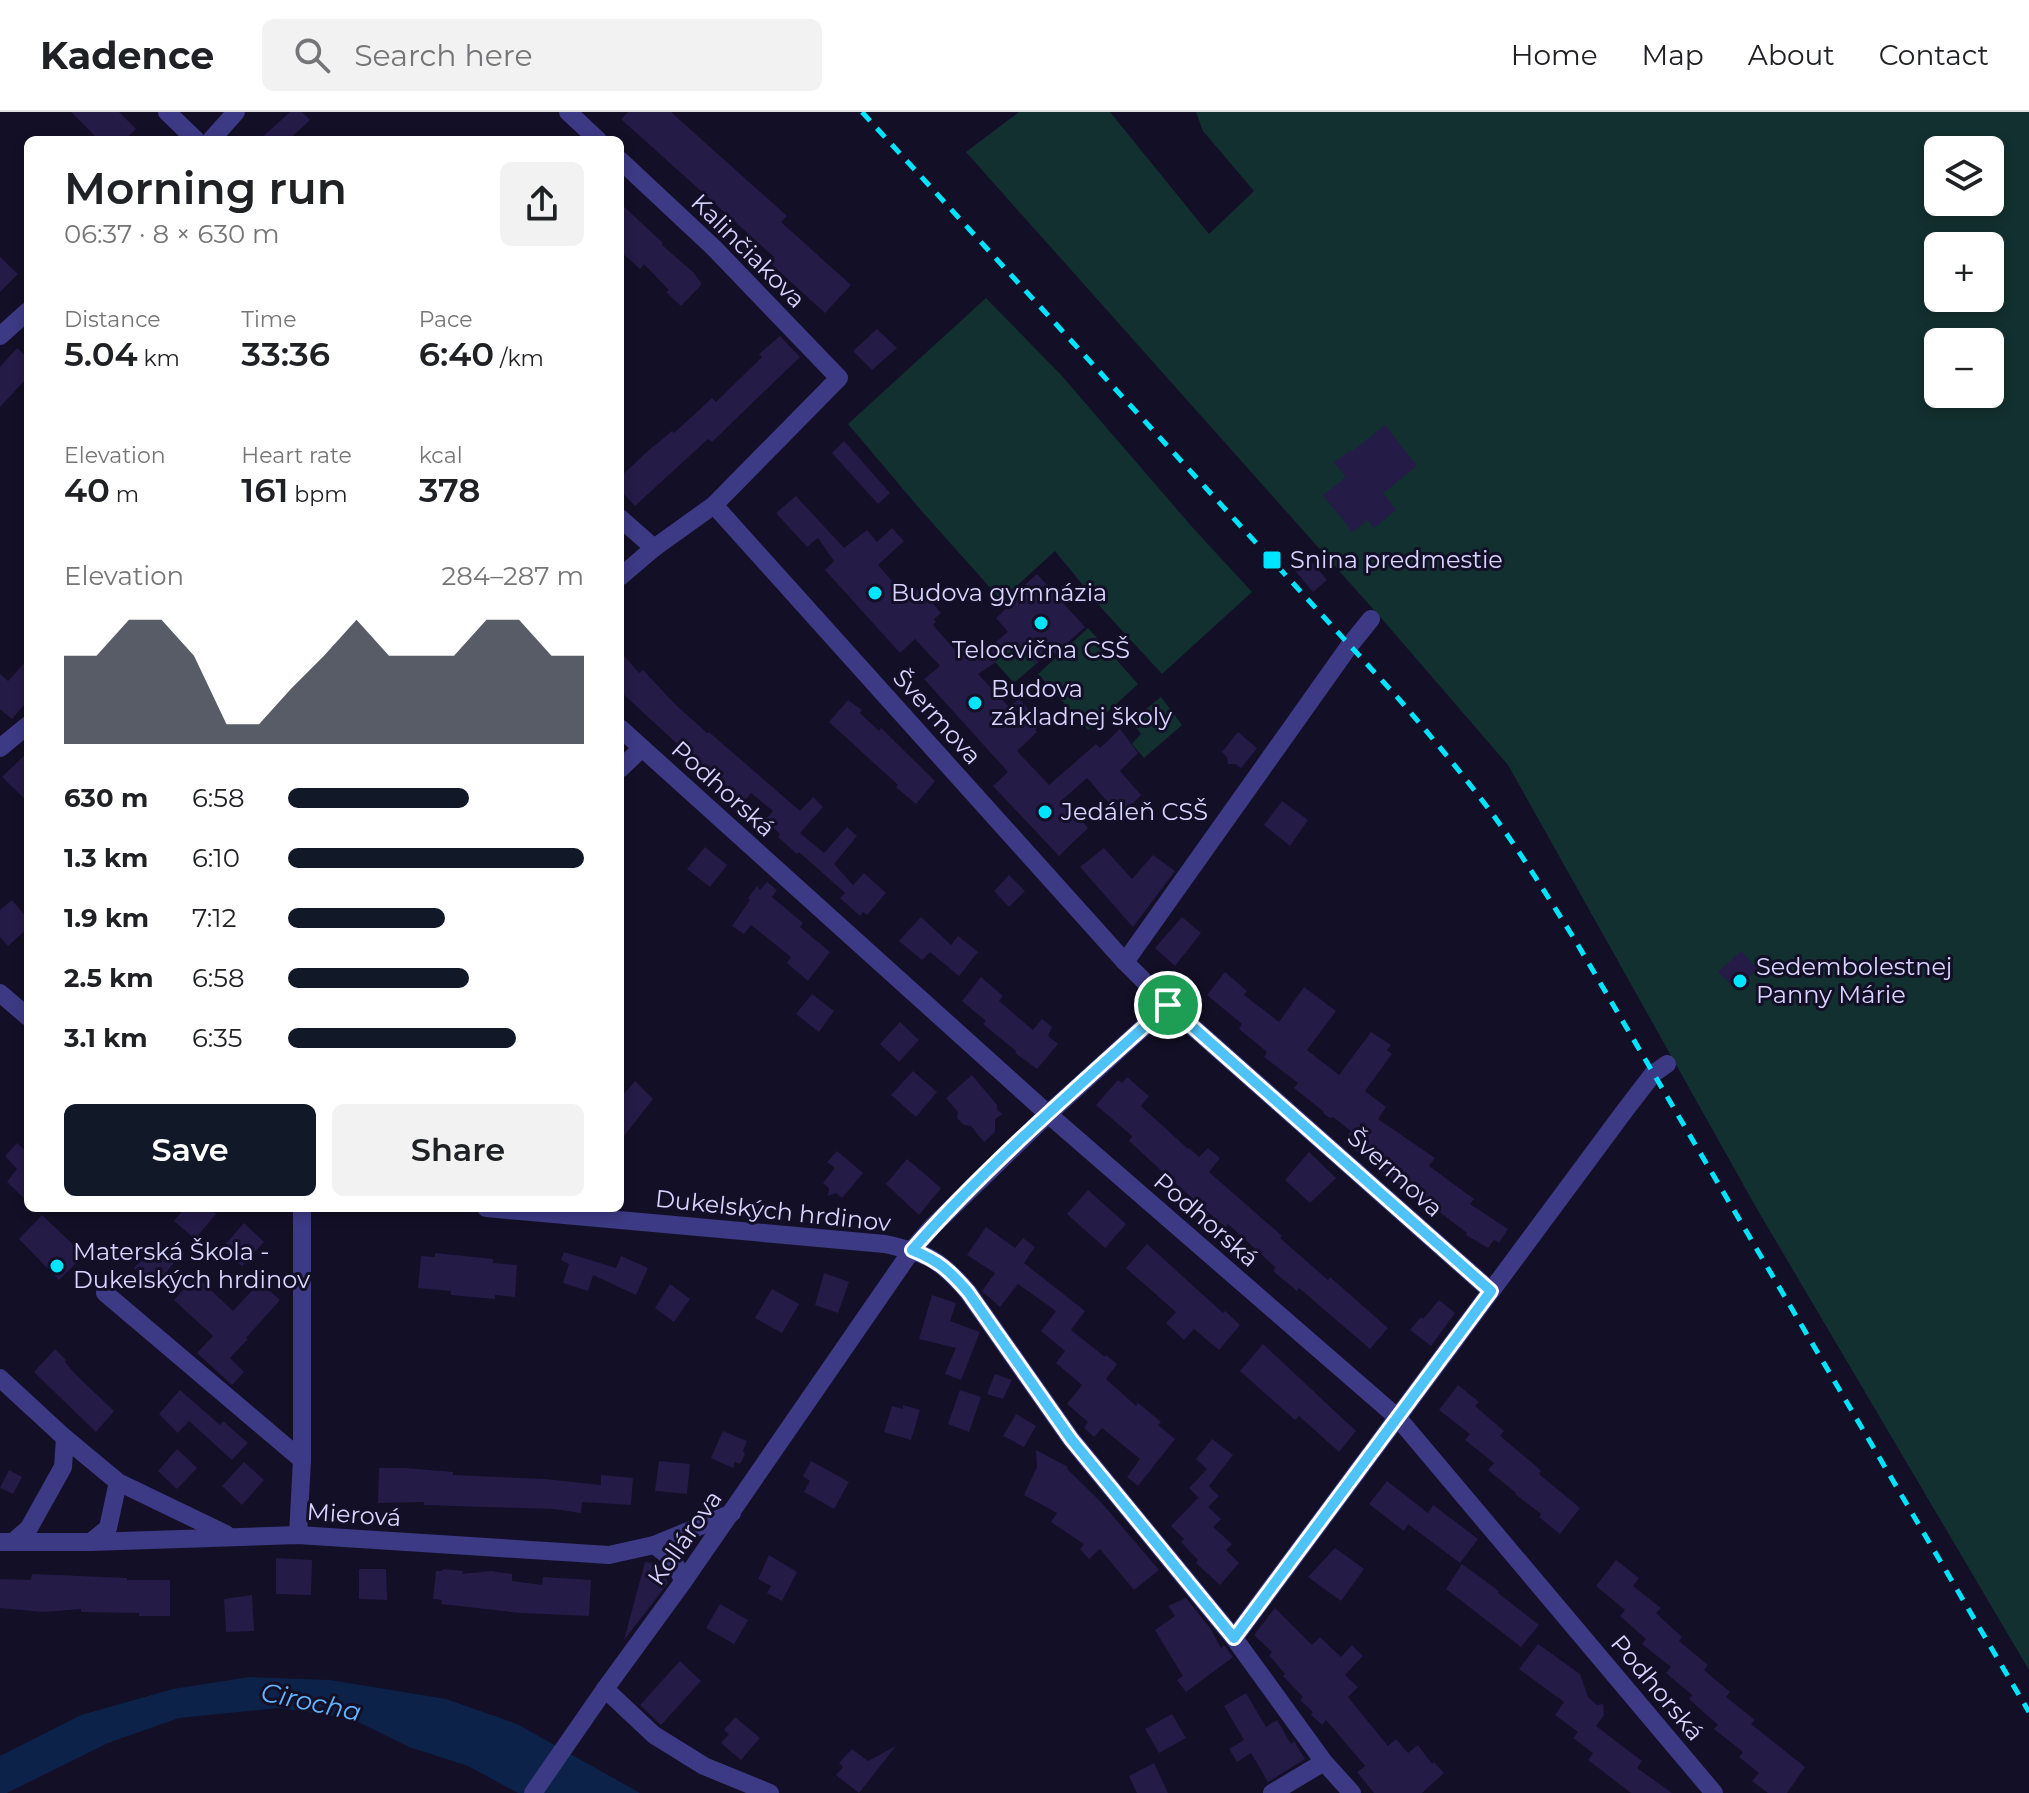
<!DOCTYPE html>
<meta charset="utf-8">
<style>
body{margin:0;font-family:Montserrat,sans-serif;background:#f2f2f2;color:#202124;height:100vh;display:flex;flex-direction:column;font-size:30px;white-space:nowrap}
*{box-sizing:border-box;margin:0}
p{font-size:26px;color:#757577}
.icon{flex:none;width:44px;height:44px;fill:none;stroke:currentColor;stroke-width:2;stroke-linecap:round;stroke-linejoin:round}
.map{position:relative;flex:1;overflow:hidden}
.drawer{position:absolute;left:24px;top:24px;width:600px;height:1076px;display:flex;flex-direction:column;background:#fff;border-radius:12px;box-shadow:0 4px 12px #0003}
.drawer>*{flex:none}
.tools{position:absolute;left:1924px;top:24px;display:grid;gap:16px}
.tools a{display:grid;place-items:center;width:80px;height:80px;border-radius:12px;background:#fff;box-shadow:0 4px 12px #0003;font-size:40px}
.pin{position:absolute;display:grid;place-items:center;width:68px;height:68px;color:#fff;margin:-34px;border:4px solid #fff;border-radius:50%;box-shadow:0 2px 8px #0007}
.round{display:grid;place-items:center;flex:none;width:84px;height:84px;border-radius:12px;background:#f2f2f2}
.summary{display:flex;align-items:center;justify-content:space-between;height:136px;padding:0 40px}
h1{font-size:44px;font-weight:600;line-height:60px}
.metrics{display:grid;grid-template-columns:repeat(3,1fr);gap:12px;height:136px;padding:8px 40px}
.metrics div{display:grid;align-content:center}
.metrics b{font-size:34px;font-weight:600}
.metrics small{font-size:22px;font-weight:400}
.metrics p{font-size:22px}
.chart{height:224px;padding:16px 40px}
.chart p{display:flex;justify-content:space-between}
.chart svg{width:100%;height:144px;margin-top:8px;fill:#111827;opacity:.7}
.primary-button{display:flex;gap:16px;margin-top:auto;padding:16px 40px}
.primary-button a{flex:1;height:92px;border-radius:12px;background:#111827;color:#fff;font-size:32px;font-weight:600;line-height:92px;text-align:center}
.primary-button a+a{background:#f2f2f2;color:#202124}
ul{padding:0 40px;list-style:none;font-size:26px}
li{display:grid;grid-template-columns:128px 96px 1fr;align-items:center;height:60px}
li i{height:20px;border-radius:10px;background:#111827}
header{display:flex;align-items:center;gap:48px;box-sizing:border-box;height:112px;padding:0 40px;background:#fff;border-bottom:2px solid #e0e0e0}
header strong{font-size:38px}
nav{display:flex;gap:44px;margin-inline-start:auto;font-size:28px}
.search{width:560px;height:72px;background:#f2f2f2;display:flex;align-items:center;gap:20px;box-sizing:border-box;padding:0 28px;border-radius:12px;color:#757577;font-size:30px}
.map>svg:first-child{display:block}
</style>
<header>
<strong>Kadence</strong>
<div class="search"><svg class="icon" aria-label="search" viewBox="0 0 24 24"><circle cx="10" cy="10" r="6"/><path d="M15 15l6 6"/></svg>Search here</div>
<nav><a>Home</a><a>Map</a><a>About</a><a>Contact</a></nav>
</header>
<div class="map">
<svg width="2029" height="1681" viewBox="0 0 2029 1681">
<rect width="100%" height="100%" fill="#130f26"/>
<g fill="#12302f" fill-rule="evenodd">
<path d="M1019,0h91l99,122 45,-43 -51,-60 -7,-19h833v1558l-272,-461 -249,-444 -126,-146 -416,-467zM1938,38h52v52h-52zM1938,134h52v52h-52zM1938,230h52v52h-52z"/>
<path d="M986,186l76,78 131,152 59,64 -90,82 -58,-63 -49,-60 -54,49 -82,-92 -71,-84z"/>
<path d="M1088,516l50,56 -50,46 -50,-56z"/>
<path d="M1017,531l19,21 -22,19 -19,-21z"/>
<path d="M1161,585l21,28 -38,33 -12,-14 9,-10 -10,-13z"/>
</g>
<path fill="#0c2248" d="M249,1565l81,3 116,19 71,25 123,69h-122l-50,-27 -59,-19 -59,-29 -72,-10 -99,10 -71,25 -101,50h-7v-37l81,-41 92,-26z"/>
<g fill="#241b47">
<path d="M71,0h48l17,17 -12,11h-25z"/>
<path d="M290,0h12l8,8 -22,20h-29z"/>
<path d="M628,0h43l116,104 -6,6 70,63 -26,28 -55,-50 5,-5 -154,-139z"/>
<path d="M620,91l43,40 -1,2 31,27 9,12 -21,22 -15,-14 3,-2 -25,-26 -4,5 -20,-18z"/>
<path d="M0,145l18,17 -18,18z"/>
<path d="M877,217l20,19 -25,22 -19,-19z"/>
<path d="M780,224l20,21 -88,85 -4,-3 -73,67 -15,-16v-13l28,-26 24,-20 2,2 38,-35 4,4 46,-45 -3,-3z"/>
<path d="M17,236l11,10v19l-28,30v-40z"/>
<path d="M1385,313l32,41 -34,27 13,17 -22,18 -6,-8 -16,12 -29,-37 23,-18 -12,-15 15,-11 2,1z"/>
<path d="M844,329l46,52 -12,11 -46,-51z"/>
<path d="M796,384l48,52 23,-18 10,12 15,-14 12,13 -26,24 30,34 11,-11 22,25 -7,6 2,3 -3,3 21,24 5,-4 2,2 7,-6 12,14 28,-23 -12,-14 15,-14 -4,-3 30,-27 48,53 -30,27 -4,-4 -15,14 -19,-22 -24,22 -15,10 31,33 10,-8 23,24 -7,7 2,2 -20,19 32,34 47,-41 4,4 20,-19 18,24 -18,18 21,24 -21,21 -33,-38 -25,22 26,28 -29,28 -66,-70 15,-14 -84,-93 16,-13 -25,-27 -15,14 -75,-83 9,-9 -16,-23 -11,9 -31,-34z"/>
<path d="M1306,443l21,25 -14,12 -21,-25z"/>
<path d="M620,539l19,22 4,-3 32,34 32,29 2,-1 91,79 13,-14 10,10 -23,26 24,20 23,-26 10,9 -23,28 19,21 11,-12 22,20 -19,22 -4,-3 -3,4 -20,-18 5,-5 -46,-41 -2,2 -19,-17 2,-3 -15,-14 8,-9 -22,-18 -9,11 -34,-30 -1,1 -33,-34 -54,-50z"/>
<path d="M28,547v41l-16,19 -12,-10v-35l8,7z"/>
<path d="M848,588l14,10 -2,3 19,18 2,-3 54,53 -19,23 -20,-17 2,-2 -69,-63z"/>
<path d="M1238,620l19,16 -16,20 -6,-4h-7l-1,-7 -5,-5z"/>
<path d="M28,640v50l-26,-25z"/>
<path d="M1282,689l26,19 -18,26 -26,-21z"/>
<path d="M705,735l22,18 -17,22 -23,-18z"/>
<path d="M1104,736l28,31 21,-24 22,16 -42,56 -53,-60z"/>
<path d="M1009,763l16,16 -16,16 -15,-16z"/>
<path d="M767,770l10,8 -5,7 31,26 -3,4 30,25 -22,29 -21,-18 4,-6 -40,-32 -7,9 -12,-8 18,-26 -2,-2 9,-12 3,4z"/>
<path d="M12,788l16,19v9l-20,18 -8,-9v-27z"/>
<path d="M921,805l30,28 7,-9 20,16 -19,24 -29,-24 -8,8 -23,-19z"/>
<path d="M1182,805l19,16 -26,33 -20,-18z"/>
<path d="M1741,839l17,18 -22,20 -18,-17z"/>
<path d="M1225,860l22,19 -3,4 35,27 25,-35 32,24 -29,39 32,25 32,-43 20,13 -4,5 5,4 -27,37 21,16 -8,12 57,39 -6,8 45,33 -4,5 38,25 -9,14 -5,-3 -6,8 -22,-13 1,-2 -46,-35 -3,3 -48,-40 -26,-19 7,-11 -18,-14 -3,1 -6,-4 -1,-3 -29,-23 4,-5 -34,-26 3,-5 -28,-23 3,-5 -35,-29z"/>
<path d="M981,865l22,19 -4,5 34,29 9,-11 10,8 -4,9 10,8 -21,25 -22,-16 1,-2 -33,-27 3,-3 -24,-20z"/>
<path d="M812,882l22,17 -15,21 -23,-18z"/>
<path d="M900,910l19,18 -20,22 -19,-18z"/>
<path d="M913,959l24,21 -21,25 -25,-22z"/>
<path d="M972,963l25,30v5l6,4 -8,5v13l-11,10 -13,-16 -7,-1 -7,-7 1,-6 -12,-14z"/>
<path d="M1127,965l22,19 -8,10 47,43 1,-1 10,9 9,-9 12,10 -11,14 73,64 -2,2 48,42 2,-3 58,51 -18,21 -71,-61 -2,3 -24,-20 3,-3 -48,-44 -3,3 -59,-52 -37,-34 3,-5 -36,-31 22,-25 4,3z"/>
<path d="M635,969l18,18 -33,42v-43z"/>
<path d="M17,1031l11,10v49l-21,-20 10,-13 -12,-13z"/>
<path d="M837,1039l26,22 -21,25 -6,-5 -8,3 1,-8 -6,-5 12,-15 -8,-6z"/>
<path d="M1309,1040l27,26 -26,25 -25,-23z"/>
<path d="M907,1047l34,29 -22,27 -33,-31z"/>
<path d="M1088,1078l38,34 -21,24 -38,-34z"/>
<path d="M185,1096h24l7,6 -21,25 -21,-18z"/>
<path d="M42,1103l42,40 -25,25 -40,-41z"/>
<path d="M244,1111l20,19 -22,24 -20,-18z"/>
<path d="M986,1115l29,21 8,-10 12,9 -11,16 61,48 -14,19 34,27 1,-2 11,9 -11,15 30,27 2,-3 23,19 -3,3 17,14 -37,47 -11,-9 13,-18 -38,-31 -8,9 -10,-9 4,-6 -21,-18 15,-19 -26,-22 9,-12 -24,-20 15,-20 -38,-27 -18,23 -18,-16 13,-18 -28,-18z"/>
<path d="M1147,1132l76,69 2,-2 15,14 -21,25 -25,-21 -10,11 -18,-17 10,-11 -50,-44z"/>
<path d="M155,1134l19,17 -19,22 -4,-4 -2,2 -15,-15z"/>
<path d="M564,1140l52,16 5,-12 27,12 -12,27 -43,-20 -5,16 -25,-8 6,-19 -8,-4z"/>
<path d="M435,1141l58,6v4l24,2 -2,32 -20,-2v4l-44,-4v-4l-33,-3 3,-32 14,1z"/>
<path d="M824,1161l25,9 -11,31 -23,-8z"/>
<path d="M197,1165l36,34 27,-29 20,18 -34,38 2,1 -18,19 14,14 -12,13 -35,-32 16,-17 -39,-36 20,-22 1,1z"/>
<path d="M670,1172l20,15 -16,23 -19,-14z"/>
<path d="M772,1177l27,15 -17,29 -27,-15z"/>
<path d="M932,1183l24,8 -6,18 30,11 -19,48 -16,-6 11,-26 -37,-9z"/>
<path d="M1439,1188l16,13 -24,33 -21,-16 11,-13 2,2z"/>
<path d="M1263,1232l93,87 -17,21 -40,-36 -4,4 -55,-49z"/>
<path d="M55,1237l11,11 -1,2 11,13 38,36 -18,21 -62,-60z"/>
<path d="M995,1262l17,6 -9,19 -16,-5z"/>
<path d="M1458,1273l21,17 -4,4 29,25 -4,5 37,31 4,4 -2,3 41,34 -20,26 -21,-17 2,-3 -26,-20 1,-1 -28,-23 6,-7 -29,-23 5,-6 -31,-24z"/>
<path d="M180,1278l40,35 3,-4 25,22 -16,17 -43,-39 -11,12 -19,-19z"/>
<path d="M960,1278l21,7 -12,35 -21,-8z"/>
<path d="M903,1293l17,5 -9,30 -27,-8 8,-26 11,3z"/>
<path d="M1016,1302l20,12 -12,21 -21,-11z"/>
<path d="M723,1319l24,10 -4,10 2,3 -5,10 -5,-2 -2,6 -22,-10z"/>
<path d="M1212,1327l21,16 -24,31 10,10 -11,11 13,12 -8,8 19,17 -6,6 13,13 -19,22 -24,-22 2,-3 -17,-18 3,-3 -13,-13 27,-28 3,2 -12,-12 18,-19 -11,-10z"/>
<path d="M177,1337l20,19 -20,21 -19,-18z"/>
<path d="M1036,1338l32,17 -1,2 33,32 59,69 -25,20 -34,-41 -11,10 -9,-10 4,-5 -33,-22 6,-9 -33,-18 13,-28z"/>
<path d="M659,1349l31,3 -3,30 -32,-3z"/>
<path d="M811,1349l38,21 -15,27 -30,-17 6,-11 -7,-5z"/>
<path d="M244,1350l20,18 -22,25 -20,-19z"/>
<path d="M379,1356h27l47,4v3l92,4 56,6v-10l32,3 -2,27 -49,-3 -1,11 -28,-4 -129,-4v-3l-46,1z"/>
<path d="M9,1358l13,7 -9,17 -13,-6z"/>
<path d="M1387,1369l41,32 5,-8 45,34 -18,24 -52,-39 -4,7 -35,-27z"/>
<path d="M1335,1436l29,21 -23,32 -33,-24z"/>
<path d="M769,1443l28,17 -15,29 -15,-8 4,-7 -13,-7z"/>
<path d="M276,1446l36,2 -1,35 -35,-1z"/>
<path d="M1616,1448l23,18 -6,8 28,22 -5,5 26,24 -3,4 29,24 -4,5 26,22 -4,5 29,23 -4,4 54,43 -18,26h-19l-16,-12 7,-8 -20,-16 4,-5 -29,-23 4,-4 -29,-26 3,-4 -26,-22 5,-6 -29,-23 4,-5 -26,-23 5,-6 -29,-24z"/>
<path d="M645,1450l13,2 5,5 5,14 -44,57z"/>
<path d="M1462,1452l37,27 -1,2 41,32 -18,22 -75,-58z"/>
<path d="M359,1457h27l1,31 -28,-1z"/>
<path d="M443,1457l20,2 -1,3 29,-3 21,3v7l30,4 1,-8 48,3 -2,36 -69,-3 -79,-9 1,-4 -9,-1 3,-28h6z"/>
<path d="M32,1462l95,4v2h43v36h-31v-3l-58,-1v-3l-38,3 -43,-4v-29l31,1z"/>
<path d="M252,1483l2,36 -28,1 -2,-33z"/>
<path d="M1186,1486l24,30 11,20 3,-3 9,12 -47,35 -9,-12 6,-4 -28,-46 20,-14 -7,-10z"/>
<path d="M720,1492l28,16 -14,24 -28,-16z"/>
<path d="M1275,1496l37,37 8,-8 21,20 11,-12 11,11 -18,19 13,12 -10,10 40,49 8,-7 12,14 10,-8 14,19 2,-2 10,11 -22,20h-48l-17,-21 8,-6 -39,-46 -4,5 -11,-10 2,-3 -13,-12 3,-3 -20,-21 2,-2 -16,-19 3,-3 -18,-17z"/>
<path d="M1538,1532l42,30 8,23 9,8 6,-1 1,11 -8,11 46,35 -5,7 35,25h-41l-43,-33 5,-7 -20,-15 5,-6 -23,-17 9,-13 -45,-33z"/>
<path d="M680,1549l21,20 -40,44 -21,-20z"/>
<path d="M1246,1581l20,34 11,-7 14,24 3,-3 11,18 -37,23 -17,-29 -14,9 -8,-13 15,-9 -20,-34z"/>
<path d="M1172,1602l14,24 -27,15 -14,-24z"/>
<path d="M735,1605l25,21 -19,22 -20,-17 8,-9 -5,-4z"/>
<path d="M896,1634l-37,47 -23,-18 7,-8 -4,-4 13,-14 16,12z"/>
<path d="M1154,1651l14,30h-31l-8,-17z"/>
</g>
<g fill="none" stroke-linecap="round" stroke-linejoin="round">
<g stroke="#3d3a85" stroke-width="18">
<path d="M167,0l29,28"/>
<path d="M568,0l30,28"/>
<path d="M211,28l25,-28"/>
<path d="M620,48l94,88 125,130 -125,127 -60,43 -34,29"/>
<path d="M0,224l28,-25"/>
<path d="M714,393l411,457 43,43 323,286"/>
<path d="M620,406l34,30"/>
<path d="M620,616l428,386 350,304 316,375"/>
<path d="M0,636l28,-23"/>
<path d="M620,657l22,-21"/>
<path d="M1125,850l225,-317 21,-26"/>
<path d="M0,881l28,24"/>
<path d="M486,1096l399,36c42,9 55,15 83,48l103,147 163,199 90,124 28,31"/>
<path d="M105,1181l197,167"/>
<path d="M0,1266l65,60 53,44 108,52"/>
<path d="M298,1423l4,-75v-252"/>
<path d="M14,1429l15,-13 34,-61 2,-29"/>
<path d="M0,1430h91l207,-7 311,20 45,-10c15,10 24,20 29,37"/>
<path d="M91,1430l17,-14 10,-46"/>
<path d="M654,1433l78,-32"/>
<path d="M1234,1526l392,-529 27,-35 14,-10"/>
<path d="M605,1577l49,46 50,31 66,27"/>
<path d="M533,1681l72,-104 78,-107 229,-332 20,-23 116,-113 120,-109"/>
<path d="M1272,1681l52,-31"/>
</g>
<path stroke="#00e5ff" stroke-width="5" stroke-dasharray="12 10" stroke-linecap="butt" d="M862,0l536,586c32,37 63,74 93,114 30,41 57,85 84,128l454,772"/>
</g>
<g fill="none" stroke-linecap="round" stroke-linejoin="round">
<g stroke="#fff" stroke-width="16">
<path id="route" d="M1168,893l323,286 -257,347 -163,-199 -103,-147c-19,-22 -29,-31 -56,-42 78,-88 169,-166 256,-245z"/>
</g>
<use href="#route" stroke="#4fc3f7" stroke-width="10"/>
</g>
<g fill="#00e5ff" stroke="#130f26" stroke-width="3">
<rect x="1262" y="438" width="20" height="20" rx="4"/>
<circle cx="875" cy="481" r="8"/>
<circle cx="1041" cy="511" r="8"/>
<circle cx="975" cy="591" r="8"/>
<circle cx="1045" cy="700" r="8"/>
<circle cx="1740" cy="869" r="8"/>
<circle cx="57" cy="1154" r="8"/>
</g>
<g text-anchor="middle" stroke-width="6" stroke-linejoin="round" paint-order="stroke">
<g font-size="24" fill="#d9d4ff" stroke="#130f26">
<text transform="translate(748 139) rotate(45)" y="8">Kalinčiakova</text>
<text transform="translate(937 605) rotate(48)" y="8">Švermova</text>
<text transform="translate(723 677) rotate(42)" y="8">Podhorská</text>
<text transform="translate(1395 1061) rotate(42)" y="8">Švermova</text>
<text transform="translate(773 1099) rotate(6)" y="8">Dukelských hrdinov</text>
<text transform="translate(1206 1108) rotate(41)" y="8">Podhorská</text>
<text transform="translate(354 1403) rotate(4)" y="8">Mierová</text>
<text transform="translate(685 1426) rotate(-55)" y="8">Kollárova</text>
<text transform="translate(1657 1576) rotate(50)" y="8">Podhorská</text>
</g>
<g font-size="24" fill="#d9d4ff" stroke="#130f26" text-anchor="start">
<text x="1290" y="456">Snina predmestie</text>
<text x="891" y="489">Budova gymnázia</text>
<text x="1041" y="546" text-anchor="middle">Telocvična CSŠ</text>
<text x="991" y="585">Budova<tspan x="991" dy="28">základnej školy</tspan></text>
<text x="1061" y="708">Jedáleň CSŠ</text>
<text x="1756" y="863">Sedembolestnej<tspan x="1756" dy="28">Panny Márie</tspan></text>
<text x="73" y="1148">Materská Škola -<tspan x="73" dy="28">Dukelských hrdinov</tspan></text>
</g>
<g font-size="26" font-style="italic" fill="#62b6ff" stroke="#130f26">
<text transform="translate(311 1590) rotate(12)" y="9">Cirocha</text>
</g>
</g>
</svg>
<div class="tools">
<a><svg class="icon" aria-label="layers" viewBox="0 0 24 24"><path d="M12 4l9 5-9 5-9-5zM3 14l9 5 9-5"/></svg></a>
<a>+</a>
<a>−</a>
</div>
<div class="pin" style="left:1168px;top:893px;background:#1e9e55"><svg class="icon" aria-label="arrive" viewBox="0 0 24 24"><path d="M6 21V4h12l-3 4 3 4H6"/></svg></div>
<section class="drawer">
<div class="summary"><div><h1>Morning run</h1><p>06:37 · 8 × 630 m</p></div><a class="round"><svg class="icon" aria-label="share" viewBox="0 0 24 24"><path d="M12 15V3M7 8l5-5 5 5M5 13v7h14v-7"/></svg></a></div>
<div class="metrics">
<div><p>Distance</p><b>5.04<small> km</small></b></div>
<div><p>Time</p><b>33:36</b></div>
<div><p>Pace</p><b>6:40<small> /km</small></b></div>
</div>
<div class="metrics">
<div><p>Elevation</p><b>40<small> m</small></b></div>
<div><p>Heart rate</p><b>161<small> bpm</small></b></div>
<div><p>kcal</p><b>378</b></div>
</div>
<div class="chart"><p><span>Elevation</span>284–287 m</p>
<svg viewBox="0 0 160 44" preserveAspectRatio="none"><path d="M0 44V17L10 17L20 6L30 6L40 17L50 38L60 38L70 27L80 17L90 6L100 17L110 17L120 17L130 6L140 6L150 17L160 17V44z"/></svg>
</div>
<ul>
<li><b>630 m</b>6:58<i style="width:61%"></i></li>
<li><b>1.3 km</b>6:10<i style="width:100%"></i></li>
<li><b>1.9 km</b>7:12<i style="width:53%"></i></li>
<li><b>2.5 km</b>6:58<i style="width:61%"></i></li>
<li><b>3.1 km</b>6:35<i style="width:77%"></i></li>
</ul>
<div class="primary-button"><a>Save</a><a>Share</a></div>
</section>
</div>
